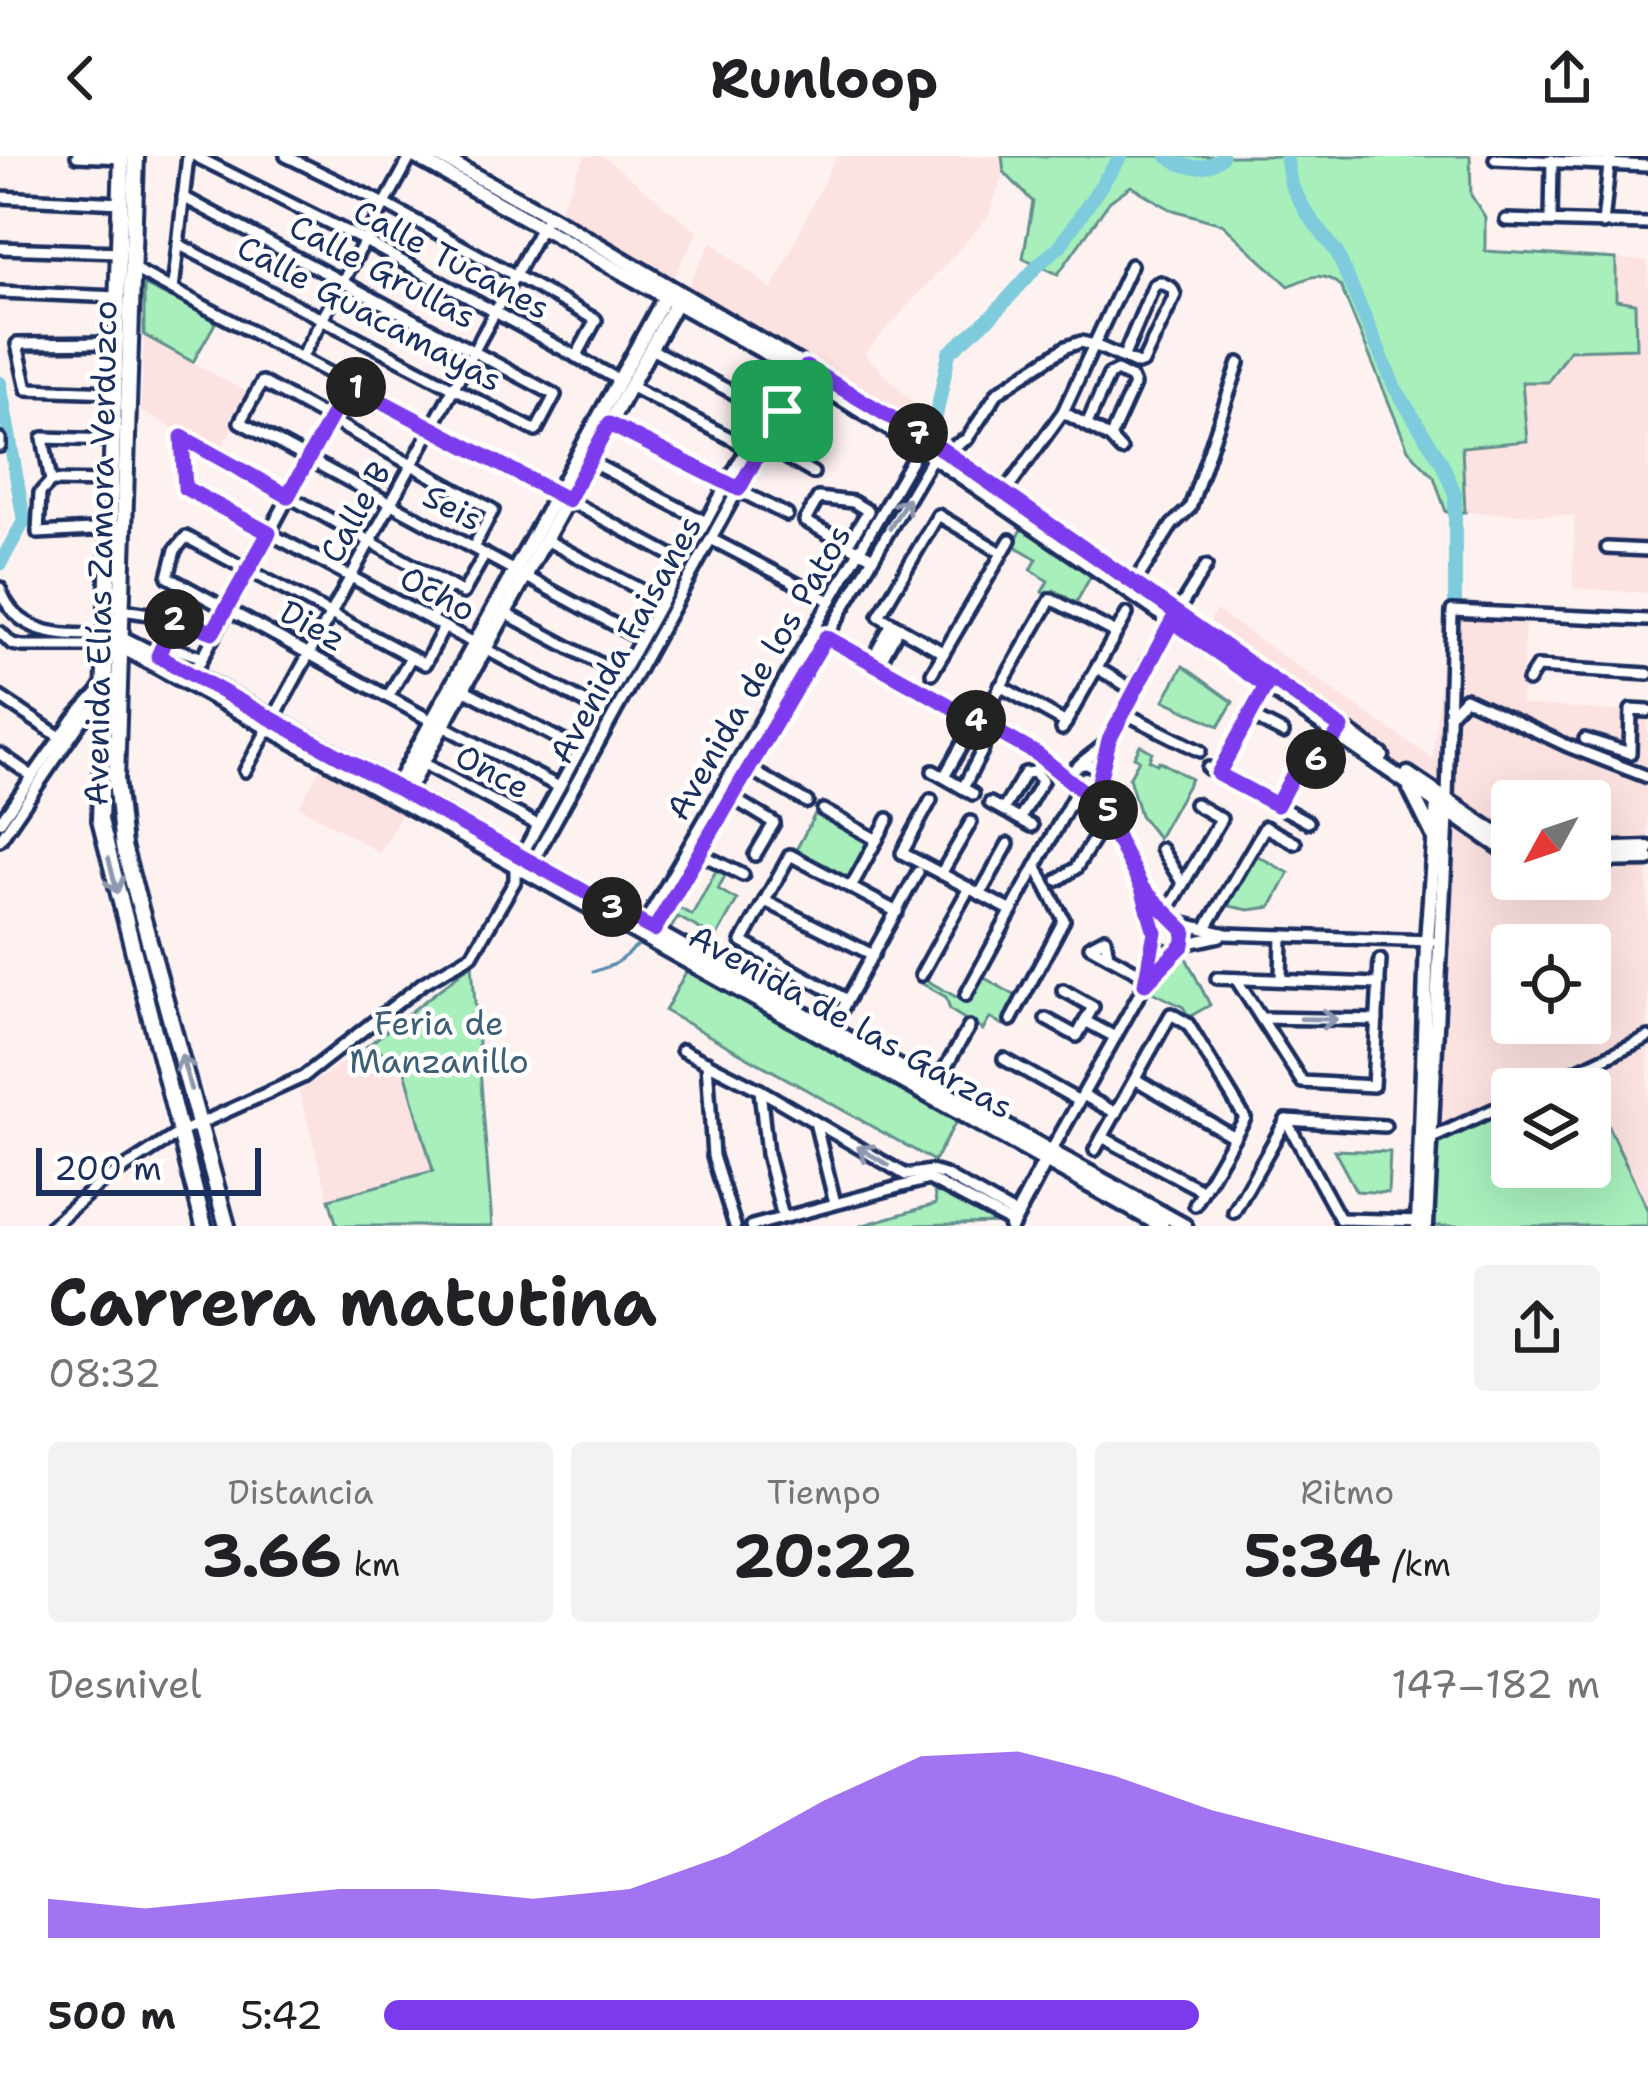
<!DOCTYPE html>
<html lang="es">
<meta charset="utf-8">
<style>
body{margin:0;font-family:"Shantell Sans",sans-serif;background:#f2f2f2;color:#202124;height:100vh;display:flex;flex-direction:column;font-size:45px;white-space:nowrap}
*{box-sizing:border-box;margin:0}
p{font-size:39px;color:#757577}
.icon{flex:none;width:66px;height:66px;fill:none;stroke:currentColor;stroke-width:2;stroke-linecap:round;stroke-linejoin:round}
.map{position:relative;height:1070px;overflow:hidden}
.details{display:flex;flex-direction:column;background:#fff;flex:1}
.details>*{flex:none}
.needle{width:78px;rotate:230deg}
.buttons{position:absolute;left:1491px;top:624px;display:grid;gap:24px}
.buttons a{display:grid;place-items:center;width:120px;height:120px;border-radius:12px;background:#fff;box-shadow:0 12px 48px #0002;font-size:60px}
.scale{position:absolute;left:36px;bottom:30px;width:225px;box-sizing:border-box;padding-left:12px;border:6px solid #1b2f5e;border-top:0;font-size:33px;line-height:42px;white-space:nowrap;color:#1b2f5e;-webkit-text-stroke:9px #fff;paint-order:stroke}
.pin{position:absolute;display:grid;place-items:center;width:102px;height:102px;color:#fff;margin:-51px;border-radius:24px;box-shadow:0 6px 18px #0006}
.km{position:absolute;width:60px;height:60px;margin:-30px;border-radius:50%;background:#222;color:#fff;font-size:33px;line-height:60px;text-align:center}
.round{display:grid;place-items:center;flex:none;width:126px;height:126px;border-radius:12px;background:#f2f2f2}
.overview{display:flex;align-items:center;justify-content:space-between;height:204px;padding:0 48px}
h1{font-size:66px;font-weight:700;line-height:90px}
.stats{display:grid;grid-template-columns:repeat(3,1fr);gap:18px;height:204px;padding:12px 48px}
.stats div{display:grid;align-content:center;border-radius:12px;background:#f2f2f2;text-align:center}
.stats b{font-size:60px;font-weight:700}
.stats small{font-size:33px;font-weight:400}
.stats p{font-size:33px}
.chart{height:336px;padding:24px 48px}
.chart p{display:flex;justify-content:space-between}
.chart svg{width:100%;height:216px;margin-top:12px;fill:#7c3aed;opacity:.7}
ul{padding:0 48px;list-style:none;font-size:39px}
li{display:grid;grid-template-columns:192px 144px 1fr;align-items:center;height:90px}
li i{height:30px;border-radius:15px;background:#7c3aed}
header{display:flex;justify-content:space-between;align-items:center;height:156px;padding:0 48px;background:#fff;font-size:54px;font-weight:700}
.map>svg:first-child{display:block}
</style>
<header><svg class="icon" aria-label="back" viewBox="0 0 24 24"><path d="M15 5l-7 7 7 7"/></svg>Runloop<svg class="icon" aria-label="share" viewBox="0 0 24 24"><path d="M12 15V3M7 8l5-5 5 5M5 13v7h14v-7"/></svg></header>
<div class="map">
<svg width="1648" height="1070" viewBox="0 0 1648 1070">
<rect width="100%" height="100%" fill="#fef2f1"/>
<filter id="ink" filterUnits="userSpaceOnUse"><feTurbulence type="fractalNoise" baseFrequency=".00833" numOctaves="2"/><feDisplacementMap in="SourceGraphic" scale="24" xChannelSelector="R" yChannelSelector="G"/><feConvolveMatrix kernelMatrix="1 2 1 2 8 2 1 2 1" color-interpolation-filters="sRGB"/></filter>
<g filter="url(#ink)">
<g fill="#fce2e0" fill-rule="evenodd">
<path d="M585,0h18l95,76 -26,48 -115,-65z"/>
<path d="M836,0h166l2,16 -16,45 -124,137 67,66 -5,12 -240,-143 26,-47 60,48z"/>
<path d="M1616,103l32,2v332l-75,-5 1,-72 -109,-4 -3,-65 64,-6 -5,-59 27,-1 20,-31 48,-49z"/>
<path d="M144,179l108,60 -34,58 -77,-42z"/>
<path d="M1216,454l217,149 12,-145 80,6 -4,84 127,10v497l-64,-135 -29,13h-43v20l-88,41 17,-332 -245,-172zM1512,645h78v78h-78zM1512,789h78v78h-78z"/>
<path d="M321,611l82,45 -23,41 -81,-47z"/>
<path d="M367,890l35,13 31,112 -104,28 -30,-107z"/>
</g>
<g fill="#a8efbc" stroke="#628f8d" stroke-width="3">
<path d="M1002,0h468l1,39 14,22v34l131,8v41l19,3 1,45 -67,2 -21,32h-26l5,59 -65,6 3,65h-19l-12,-35 -26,-28 -67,-162c-18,-17 -31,-11 -52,-1l-67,-62 -52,-15 -39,-23 -21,15 -52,73 -35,-16 10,-56 -29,-30z"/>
<path d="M144,129l73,35 -24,42 -49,-27z"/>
<path d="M1023,372l68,48 -15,27 -22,-13 -5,7 -7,-5 6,-11 -17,-11 6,-11 -24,-14z"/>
<path d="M1183,510l50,36 -14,24 -55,-26z"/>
<path d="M1140,589l12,7 -3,8 8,4 2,-3 32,18 -33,59 -18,-23 -11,-37 10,-18 -5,-3z"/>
<path d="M815,658l55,30 -21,38 -54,-30z"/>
<path d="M1254,698l35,19 -18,34 -22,3 -25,-5z"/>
<path d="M718,711l9,5 -9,17 19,11 -21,38 -38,-21 -10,16 -9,-5 13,-24 20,11z"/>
<path d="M1184,798l26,51 -21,12 -6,-10 -35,-17 17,-22z"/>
<path d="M472,808l20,262h-155l-8,-27 104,-28 -31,-111 -35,-14z"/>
<path d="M687,814l270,150 -23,41 -269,-150z"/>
<path d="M983,821l35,20 -15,28 -13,-7 -7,12 -33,-20 -4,-13 -25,-14 3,-4 43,24z"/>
<path d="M1584,919l64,136v15h-218l4,-80 78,-37v58h78v-78h-35z"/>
<path d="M1334,994l56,2 -2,41 -32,-2z"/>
<path d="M933,1028l71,39 -144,3 76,-22z"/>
</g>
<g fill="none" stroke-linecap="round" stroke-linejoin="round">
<g stroke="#568daa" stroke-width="3">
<path d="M867,395l55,-96"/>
<path d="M824,469l39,-66"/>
<path d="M746,605l72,-125"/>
<path d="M715,658l25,-43"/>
<path d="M683,713l27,-45"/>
<path d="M653,766l25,-43"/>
<path d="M593,816l22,-8 26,-21"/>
</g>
<g stroke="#7dcbdc" stroke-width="14">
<path d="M1167,0c16,13 40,16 55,0"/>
<path d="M1286,0l5,29 15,27 31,41 58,135 47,75 13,31v107"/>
<path d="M0,227l24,138 -24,43"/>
<path d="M933,275l16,-78 45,-39 45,-50 21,-18 61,-90"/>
</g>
<g stroke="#1b2f5e" stroke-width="18">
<g id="street">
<path d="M77,0l45,2"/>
<path d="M195,0l170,85 254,139"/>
<path d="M286,0l99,48 211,116 -20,37"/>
<path d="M1495,3l153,7"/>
<path d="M0,41l121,6"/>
<path d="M1506,64l142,4"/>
<path d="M1551,65l1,-61"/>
<path d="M1603,68l7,-68"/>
<path d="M178,88l358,187 19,-36 -372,-198"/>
<path d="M0,92l119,4"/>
<path d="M132,112l552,294"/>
<path d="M173,134l15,-134"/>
<path d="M0,136l118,5"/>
<path d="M651,193l116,62"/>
<path d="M301,202l110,-202"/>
<path d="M630,230l117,61"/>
<path d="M115,236l-88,-3 -10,-45 99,-1"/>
<path d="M1063,256l47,26 11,12"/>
<path d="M609,268l178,91"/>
<path d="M1087,268l22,-49 8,-4 14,7 3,7 -24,53"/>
<path d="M182,281l3,51 416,223"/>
<path d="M182,281l281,156 22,-39"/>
<path d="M0,283v7"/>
<path d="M763,288l50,29"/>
<path d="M945,295l22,-12 31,-47 68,-45 15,-5 13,3 44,19 5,-2 32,-67 -3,-7 -12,-6 -6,3 -31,73"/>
<path d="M589,305l117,61"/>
<path d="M51,325l60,1"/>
<path d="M1005,336l58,-80 68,-147"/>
<path d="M110,373l-72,4 2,-40 11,-12 -8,-43 70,2"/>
<path d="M711,383l119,62"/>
<path d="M546,384l116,61"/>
<path d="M848,388l20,-33 -15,-9 -35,-4 -13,23 68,37"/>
<path d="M473,392l20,-38 -231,-128 -22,40c134,72 267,145 401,217"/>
<path d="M1607,392l41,2"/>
<path d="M1134,428l38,-59 18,-17 49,-145"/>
<path d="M0,432c16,49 64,47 107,47"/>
<path d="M123,454l52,8 38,14"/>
<path d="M505,457l116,62"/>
<path d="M431,464l18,-35"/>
<path d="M0,476l12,12 11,2h83"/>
<path d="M824,479l213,119 34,26"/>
<path d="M163,489l38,12"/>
<path d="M944,497l-65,-37 59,-101 64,38"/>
<path d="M158,500l35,-65"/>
<path d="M871,506l21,-39"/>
<path d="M878,510l21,-39"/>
<path d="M1097,512l38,23"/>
<path d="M932,517l78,-133"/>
<path d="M191,523l158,-295"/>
<path d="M1528,525l9,-14 111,7"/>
<path d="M1000,530l66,37"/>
<path d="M463,533l117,61"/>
<path d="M0,541l60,40"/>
<path d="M388,541l23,-40"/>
<path d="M987,554l64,-111 65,34"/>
<path d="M1124,557l76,38"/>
<path d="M1449,559l16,-17 103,48 80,31"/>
<path d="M1250,560l33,17"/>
<path d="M432,565l-264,-144 7,-27 11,-13 239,127 19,-37"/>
<path d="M443,570l116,61"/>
<path d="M1062,573l65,-115"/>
<path d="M1585,583l45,14 1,-43 17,1"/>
<path d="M0,598l32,22"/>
<path d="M1318,604l22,-29"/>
<path d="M422,607l116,62"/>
<path d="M1081,607l29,-23"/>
<circle cx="1085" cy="622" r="14"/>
<path d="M744,610l63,36"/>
<path d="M1208,612l100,54"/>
<path d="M245,615l299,-549"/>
<path d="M933,615l40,23"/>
<path d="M1218,618l48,-88"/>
<path d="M1099,620c21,-74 66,-145 107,-210"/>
<path d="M944,621l21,-37 15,-8"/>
<path d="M1099,625l17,53"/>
<path d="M963,632l20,-39v-25"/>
<path d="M1084,636l36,53 22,43 34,33"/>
<path d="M731,641l43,26 -19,32"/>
<path d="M1447,643l5,-188 196,9"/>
<path d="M931,644l-29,53 110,58"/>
<path d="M990,647l42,23"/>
<path d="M1278,649l27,-53 28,18"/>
<path d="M823,654l54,30"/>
<path d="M1003,654l22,-37 10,-1 9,-15"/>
<path d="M1020,663l22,-38 -7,-9"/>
<path d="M0,666l74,-104 31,-34"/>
<path d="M0,684l81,-118 23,-22"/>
<path d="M1161,693l22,35 -15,26"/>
<path d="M699,697l44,22"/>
<path d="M531,709l273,-495"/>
<path d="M941,718l30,-52"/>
<path d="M1058,724l18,-12 28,-45"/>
<path d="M1183,728l38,-65 -26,-15"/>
<path d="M851,731l37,-68"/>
<path d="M1142,732l13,44"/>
<path d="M980,738l28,-50"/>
<path d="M765,745l108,54"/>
<circle cx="1170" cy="780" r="16"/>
<path d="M1180,767l46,11 205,7"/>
<path d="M643,770l279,-484"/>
<path d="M1206,772l59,-101 30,16"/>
<path d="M651,779l284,-482"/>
<path d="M1184,788l36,-8"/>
<path d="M1108,800l-3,-18 -15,8 61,33"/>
<path d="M921,819l48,-87"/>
<path d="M1217,822l162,6"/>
<path d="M1146,823l8,-37"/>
<path d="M1236,823l66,103 71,4 7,-126"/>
<path d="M1281,824l1,-44"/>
<path d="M966,839l111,-205"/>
<path d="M847,844l-105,-58 48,-87 107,57"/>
<path d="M1261,862l116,2"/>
<path d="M1046,863l31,17 16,-29 -30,-17"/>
<path d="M1011,864l53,-100 -28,-54"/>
<path d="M1085,865l30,16"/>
<path d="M829,877l89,-161"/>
<path d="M682,894l78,40 146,85 25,-4 14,4 71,40"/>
<path d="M1004,903l75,42"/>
<path d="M707,906l6,94 22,70"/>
<path d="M1135,923l99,58"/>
<path d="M934,931l35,-60"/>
<path d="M1538,933l110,-52"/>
<path d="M760,934l7,64 16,63"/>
<path d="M1083,939l33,18"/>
<path d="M815,966l20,81"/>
<path d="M1102,981l101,54"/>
<path d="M1430,983l82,-38"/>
<path d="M1095,994l76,-136 17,10 57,94 -50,87"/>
<path d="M1051,995l94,-167 30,-33"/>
<path d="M1234,1056l52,-92"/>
<path d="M1340,1063l-54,-99 99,6"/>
<path d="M1340,1063l84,2"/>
<path d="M51,1070l47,-41 81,-52 124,-56 120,-94 49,-28 43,-74v-14l277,-501"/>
<path d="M752,1070l177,-47 83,44"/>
</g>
</g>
<g stroke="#1b2f5e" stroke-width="21">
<g id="secondary">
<path d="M414,0l377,211 128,80 593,408"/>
<path d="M439,0l109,59 376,222 458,319"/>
<path d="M116,479l77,39 992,552"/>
<path d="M114,491h8l147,81 893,498"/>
<path d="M1408,618l104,70"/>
<path d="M1410,633l23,46"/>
<path d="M394,635l273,-498"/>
<path d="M404,640l274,-497"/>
<path d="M1590,694l58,-2"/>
<path d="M1590,704l58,-1"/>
<path d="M1426,1069l21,-417"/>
<path d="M1011,1070l36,-68"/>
<path d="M1418,1070l9,-285 10,-138"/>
</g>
</g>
<g stroke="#1b2f5e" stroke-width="22">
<g id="primary">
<path d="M122,0l-22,664 104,406"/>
<path d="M136,0l-20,624 7,66 104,380"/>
</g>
</g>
<use href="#street" stroke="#fff" stroke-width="9"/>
<use href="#secondary" stroke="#fff" stroke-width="12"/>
<use href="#primary" stroke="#fff" stroke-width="14"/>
</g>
<defs><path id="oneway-shaft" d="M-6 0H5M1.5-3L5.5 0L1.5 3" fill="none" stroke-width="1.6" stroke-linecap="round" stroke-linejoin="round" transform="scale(3)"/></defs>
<g stroke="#8d97ae">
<use href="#oneway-shaft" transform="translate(899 357) rotate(-59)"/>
<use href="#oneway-shaft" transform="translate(113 720) rotate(76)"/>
<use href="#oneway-shaft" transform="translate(1319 863) rotate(1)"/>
<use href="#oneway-shaft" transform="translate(186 916) rotate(-105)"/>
<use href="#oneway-shaft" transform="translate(873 1000) rotate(-150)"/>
</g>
</g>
<g fill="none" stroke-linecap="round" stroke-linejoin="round" filter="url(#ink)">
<g stroke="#fff" stroke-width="24">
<path id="route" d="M782,255l-43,78 -130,-65 -41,76 -219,-116 -61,112 -106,-59 3,51 84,45 -56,99 -38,-14 -17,38 496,274 172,-293 211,117 47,38 36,53 22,43 13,44 -10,52 38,-39 2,-14 -43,-43 -22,-43 -21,-64 10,-41 63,-119 94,65 -48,88 59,31 28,-53 13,8 24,-32 -418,-291 -118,-70 -24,44"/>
</g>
<use href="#route" stroke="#7c3aed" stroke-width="15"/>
</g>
<g text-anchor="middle" stroke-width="9" stroke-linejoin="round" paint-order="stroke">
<g font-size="33" fill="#1b2f5e" stroke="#fff">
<text transform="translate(452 103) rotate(28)" y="12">Calle Tucanes</text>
<text transform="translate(383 115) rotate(28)" y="12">Calle Grullas</text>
<text transform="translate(370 157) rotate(28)" y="12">Calle Guacamayas</text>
<text transform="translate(453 351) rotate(28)" y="12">Seis</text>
<text transform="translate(355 356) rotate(-61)" y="12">Calle B</text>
<text transform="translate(100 397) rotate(-89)" y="12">Avenida Elías Zamora Verduzco</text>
<text transform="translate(438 437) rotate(28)" y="12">Ocho</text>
<text transform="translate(313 469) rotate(29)" y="12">Diez</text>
<text transform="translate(625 483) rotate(-61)" y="12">Avenida Faisanes</text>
<text transform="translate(758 516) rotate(-60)" y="12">Avenida de los Patos</text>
<text transform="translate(493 615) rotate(28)" y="12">Once</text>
<text transform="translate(851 865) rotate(29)" y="12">Avenida de las Garzas</text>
</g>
<g font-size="33" fill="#3e5f76" stroke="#fff">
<text x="439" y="879">Feria de<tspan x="439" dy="38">Manzanillo</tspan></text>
</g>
</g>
</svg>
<div class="buttons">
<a><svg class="needle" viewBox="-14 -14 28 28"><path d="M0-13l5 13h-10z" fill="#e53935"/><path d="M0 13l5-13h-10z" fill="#757577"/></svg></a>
<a><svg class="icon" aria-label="locate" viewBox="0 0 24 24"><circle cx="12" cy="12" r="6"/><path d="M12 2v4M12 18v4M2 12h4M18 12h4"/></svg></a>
<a><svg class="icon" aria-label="layers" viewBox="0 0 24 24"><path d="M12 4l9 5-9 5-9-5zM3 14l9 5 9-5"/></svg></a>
</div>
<div class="scale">200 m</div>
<div class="pin" style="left:782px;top:255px;background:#1e9e55"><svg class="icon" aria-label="arrive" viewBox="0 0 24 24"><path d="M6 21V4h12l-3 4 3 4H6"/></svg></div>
<b class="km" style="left:356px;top:231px">1</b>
<b class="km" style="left:174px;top:463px">2</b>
<b class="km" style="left:612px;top:751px">3</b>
<b class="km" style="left:976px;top:564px">4</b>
<b class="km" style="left:1108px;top:654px">5</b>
<b class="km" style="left:1316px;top:603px">6</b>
<b class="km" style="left:918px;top:277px">7</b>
</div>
<section class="details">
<div class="overview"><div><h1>Carrera matutina</h1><p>08:32</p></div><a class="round"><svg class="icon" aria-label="share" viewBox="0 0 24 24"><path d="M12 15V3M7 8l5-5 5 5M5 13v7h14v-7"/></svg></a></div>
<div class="stats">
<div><p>Distancia</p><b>3.66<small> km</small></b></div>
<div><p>Tiempo</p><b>20:22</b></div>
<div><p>Ritmo</p><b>5:34<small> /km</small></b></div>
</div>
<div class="chart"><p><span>Desnivel</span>147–182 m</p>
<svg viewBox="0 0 160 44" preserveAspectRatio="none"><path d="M0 44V36L10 38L20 36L30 34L40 34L50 36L60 34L70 27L80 16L90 7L100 6L110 11L120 18L130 23L140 28L150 33L160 36V44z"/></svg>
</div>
<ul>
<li><b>500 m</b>5:42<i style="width:67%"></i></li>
</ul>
</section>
